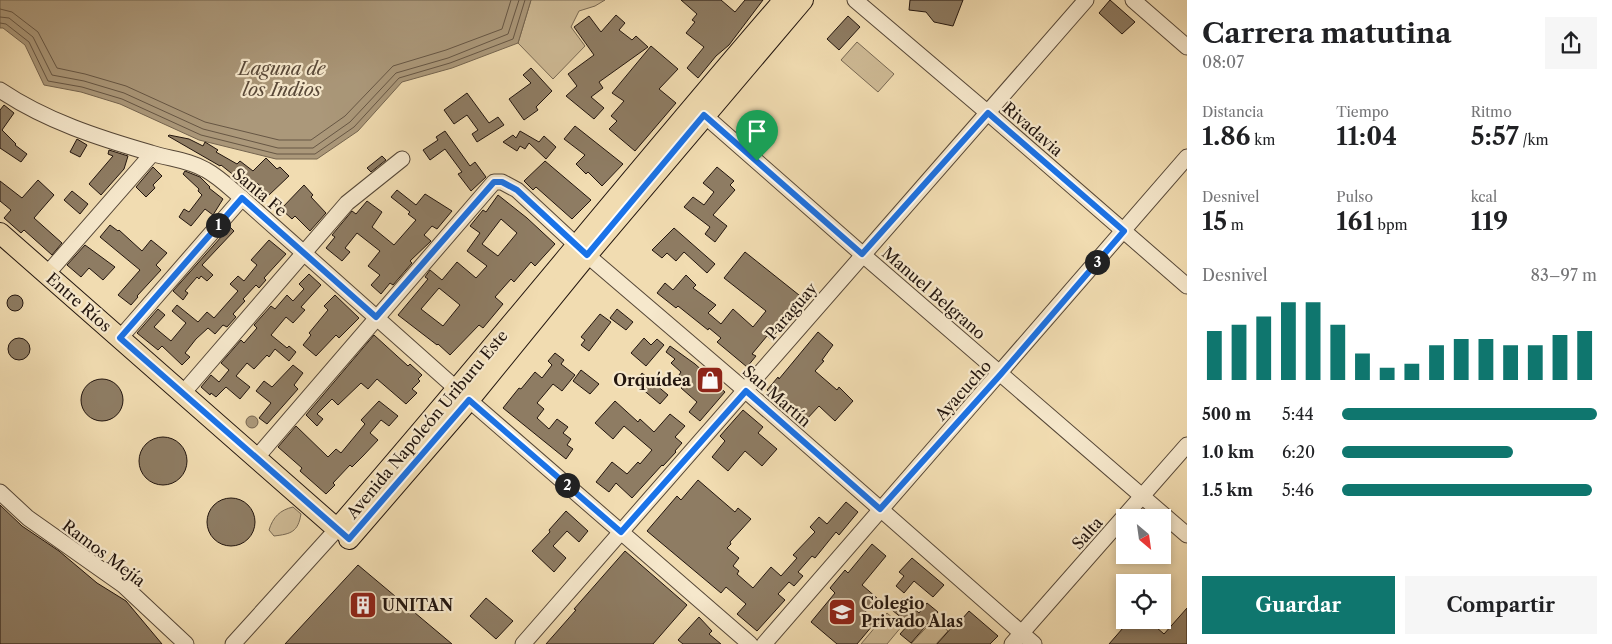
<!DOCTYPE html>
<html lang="es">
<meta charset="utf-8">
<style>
body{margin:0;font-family:"Libre Caslon Text",serif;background:#f6f6f6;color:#202124;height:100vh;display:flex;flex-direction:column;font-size:19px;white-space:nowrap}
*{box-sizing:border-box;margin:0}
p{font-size:16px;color:#757577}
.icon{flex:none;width:28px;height:28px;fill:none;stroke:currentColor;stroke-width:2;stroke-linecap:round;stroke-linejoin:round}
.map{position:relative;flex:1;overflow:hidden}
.drawer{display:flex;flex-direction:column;background:#fff;width:425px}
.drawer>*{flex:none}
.needle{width:32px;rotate:151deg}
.buttons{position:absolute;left:1116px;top:509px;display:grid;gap:10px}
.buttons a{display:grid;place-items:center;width:55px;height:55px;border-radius:0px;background:#fff;box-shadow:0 2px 8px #0003;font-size:25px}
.pin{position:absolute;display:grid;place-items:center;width:42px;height:42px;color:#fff;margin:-51px -21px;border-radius:50% 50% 50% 0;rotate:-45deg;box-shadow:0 0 5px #0007}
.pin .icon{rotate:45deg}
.km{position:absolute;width:25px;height:25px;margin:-12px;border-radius:50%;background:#222;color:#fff;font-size:14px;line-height:25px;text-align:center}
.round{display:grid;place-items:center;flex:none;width:52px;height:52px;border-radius:0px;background:#f6f6f6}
.head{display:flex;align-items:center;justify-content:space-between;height:85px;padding:0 15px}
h1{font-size:28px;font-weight:800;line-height:38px}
.stats{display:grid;grid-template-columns:repeat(3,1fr);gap:8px;height:85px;padding:5px 15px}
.stats div{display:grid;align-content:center}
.stats b{font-size:25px;font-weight:800}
.stats small{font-size:14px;font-weight:400}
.stats p{font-size:14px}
.chart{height:140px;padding:10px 15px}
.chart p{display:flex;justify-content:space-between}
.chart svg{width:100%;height:90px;margin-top:5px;stroke:#0f766e;stroke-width:6}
.action{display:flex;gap:10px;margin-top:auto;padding:10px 15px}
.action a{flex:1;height:58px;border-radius:0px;background:#0f766e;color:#fff;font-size:20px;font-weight:800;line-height:58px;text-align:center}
.action a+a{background:#f6f6f6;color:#202124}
ul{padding:0 15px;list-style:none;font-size:16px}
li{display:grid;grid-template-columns:80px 60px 1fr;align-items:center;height:38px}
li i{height:12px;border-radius:6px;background:#0f766e}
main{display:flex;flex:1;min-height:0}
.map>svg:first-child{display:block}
</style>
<main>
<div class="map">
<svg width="1187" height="644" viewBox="0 0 1187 644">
<rect width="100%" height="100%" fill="#f1dcb1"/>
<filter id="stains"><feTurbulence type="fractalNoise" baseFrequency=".004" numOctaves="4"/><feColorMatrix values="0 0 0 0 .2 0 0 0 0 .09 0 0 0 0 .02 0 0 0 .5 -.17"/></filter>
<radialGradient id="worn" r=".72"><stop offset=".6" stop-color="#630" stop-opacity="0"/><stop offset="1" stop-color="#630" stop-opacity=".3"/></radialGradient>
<g fill="#ceba95" stroke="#786852">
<path d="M531,0h74l-10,6 -16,5 -8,16 14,19 -32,33 -35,-36z"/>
<path d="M857,42l37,32 -16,18 -37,-32z"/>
<path d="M293,507l8,7c-3,18 -10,20 -27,22l-5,-6c4,-13 11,-20 24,-23z"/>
<path d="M887,613l15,13 -15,18h-26z"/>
<path d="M934,619l14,12 -12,13h-25z"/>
</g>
<g fill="#ab987a" stroke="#74644f">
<path d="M0,0h531l-13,43 -66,25 -50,14 -44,49 -41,28h-41l-77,-19 -79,-36 -39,-12 -37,-7 -19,-40 -22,-17h-3z"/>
<circle cx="252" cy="422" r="6"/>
</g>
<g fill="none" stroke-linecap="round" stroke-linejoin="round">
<g stroke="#665644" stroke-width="1">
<path d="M0,9l12,3 26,20 19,36 28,6 41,12 79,36 74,18h32l34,-24 48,-50 53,-16 56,-21 9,-29"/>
<path d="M0,17l9,1 24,19 19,38 32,6 40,12 79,36 75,19h35l37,-26 46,-49 52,-15 60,-24 11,-34"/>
<path d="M0,23l6,1 23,18 19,39 34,6 40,12 79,36 76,19h38l39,-27 45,-49 51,-15 63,-24 12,-39"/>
</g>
</g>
<g fill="#8e7c63" stroke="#22150e" fill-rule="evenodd">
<path d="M681,0h40l14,12 10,-12h18l-34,45 -13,11 -18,22 -11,-10 17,-21 -18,-14 9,-11 -3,-2 5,-6z"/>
<path d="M910,0h53l-10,26 -19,-4 -8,-10 -17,-2z"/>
<path d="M1110,0l25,22 -13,12 -23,-21z"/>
<path d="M616,15l9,8 -6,7 13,10 4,-4 12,11 -49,35 4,6 -12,9 13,11 -10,11 -28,-23 11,-10 -9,-12 26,-19 -20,-28 15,-11 12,16z"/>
<path d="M848,16l12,11 -21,23 -12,-11z"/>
<path d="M651,46l27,23 -19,20 17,14 -41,48 -26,-22 8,-8 -6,-5 13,-15 -12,-8z"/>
<path d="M531,68l21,23 -16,16 2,3 -14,10 -15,-21 22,-16 -8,-8z"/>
<path d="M467,93l22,30 9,-6 6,8 -27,17 -5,-8 6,-4 -11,-15 -13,9 -10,-14z"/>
<path d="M4,105l10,8 -12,17 14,14 -1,1 12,9 -6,8 -21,-14v-38z"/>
<path d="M575,126l48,38 -21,22 -14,-14 -2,2 -10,-10 9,-9 -21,-16z"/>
<path d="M445,131l25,35 5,-4 11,15 -15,14 -13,-17 4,-2 -17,-23 -15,11 -7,-10 15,-10 -2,-3z"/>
<path d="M520,131l19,11 5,-6 12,11 -10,12 -17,-16 -4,6 -5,-3 -3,5 -14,-9 10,-7 3,3z"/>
<path d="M169,135l20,4 14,7 2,-4 13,8 -2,2 21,12 3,-3 13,10 13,-13 11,11 3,-2 9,9 -20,19 -12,-12 -3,3 -10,-10 -3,5 -20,-16 -1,1 -52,-30z"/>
<path d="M77,139l10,6 -7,12 -10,-5z"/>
<path d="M109,150l19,6 -4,13 -23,26 -12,-11 24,-28 -5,-2z"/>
<path d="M382,156l4,4 -15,12 -4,-4z"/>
<path d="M545,161l46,39 -19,19 -36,-32 -3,3 -9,-9z"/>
<path d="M153,167l9,9 -9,9 2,3 -9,9 -10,-10z"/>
<path d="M717,167l17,14 -4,4 5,5 -22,25 14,11 -12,16 -10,-8 5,-7 -26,-20 9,-10 11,8 10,-13 -11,-9z"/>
<path d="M185,171l15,6 10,10 -1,1 14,11 -10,16 -8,-6 -14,17 -12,-9 5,-8 5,3 13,-17 -4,-4 1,-2 -16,-15z"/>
<path d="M38,180l16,15 -20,23 28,25 -10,12 -28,-25 -3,3 -17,-15 7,-8 -11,-9v-20l22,17z"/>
<path d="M304,185l9,10 -2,2 15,16 -16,18 -15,-15 -3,3 -11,-10z"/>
<path d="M397,190l19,15 9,-11 27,17 -15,18 -5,-3 -8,9 7,6 -21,20 2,2 -19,22 -3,-2 -9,11 -10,-9 9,-10 -12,-9 12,-15 -23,-18 -12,15 5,4 -8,9 -16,-13 9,-11 -3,-2 20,-24 4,3 11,-13 15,11 -10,15 22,18 22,-25 -8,-6 2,-2 -19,-15z"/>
<path d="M72,191l16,13 -8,10 -16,-14z"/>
<path d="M498,195l29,23 28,26 -20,22 -4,-4 -17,20 -3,-3 -16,18 8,7 -20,24 -4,-3 -29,30 -12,-11 -1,1 -39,-30 30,-36 -3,-2 5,-7 12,10 15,-18 19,16 11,-12 -20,-15 13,-18 -10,-7 13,-16 3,2zM501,219l16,14 -19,23 -16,-12zM439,288l21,17 -17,21 -22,-17z"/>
<path d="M110,225l8,6 1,-1 23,21 9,-11 16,13 -11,12 5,5 -24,26 1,1 -7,8 -13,-10 22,-25 -40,-33z"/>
<path d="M230,227l4,4 -32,34 11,10 -6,6 -6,-5 -2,3 -2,-2 -12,14 3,2 -5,7 -10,-9z"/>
<path d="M674,228l41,36 -8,9 -23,-21 -8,9 -9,-8 -5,5 -10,-8z"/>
<path d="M269,240l17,14 -22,24 2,2 -7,8 -3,-3 -13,14 2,2 -12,13 3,3 -9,10 -4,-2 -8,9 -7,-6 -12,11 -11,14 5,4 -8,8 -20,-19 -4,4 -21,-17 21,-24 7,6 -11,12 17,14 15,-18 -14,-12 5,-6 21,17 9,-10 7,6 24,-27 -8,-7 8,-8 6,5 13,-16 -6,-5z"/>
<path d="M85,245l30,22 -12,13 -14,-12 -8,9 -14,-12z"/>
<path d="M745,252l59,47 -33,40 -4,-3 -15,18 4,2 -9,11 -30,-25 4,-4 -12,-10 -1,2 -30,-24 -2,2 -19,-15 8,-10 8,7 13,-15 10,10 -3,3 23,17 -8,8 13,11 12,-15 20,18 13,-16 -42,-33z"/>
<path d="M309,274l12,11 -20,22 4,3 -12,13 -7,-6 -15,18 16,13 2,-2 7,6 -7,9 -14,-12 -6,8 -2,-2 -13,14 -7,-6 -11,13 14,11 -10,12 -14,-12 -10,10 -5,-4 -1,2 -9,-8 10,-12 8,7 10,-12 -8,-7 20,-23 3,3 13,-15 -3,-3 17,-19 4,3 12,-14 6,6 11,-12 -5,-5z"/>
<path d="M335,295l24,23 -20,20 -3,-3 -20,21 -13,-11 8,-10 -2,-2 19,-23 -4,-4z"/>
<circle cx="15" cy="303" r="8"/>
<path d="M617,309l16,13 -7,8 -16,-12z"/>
<path d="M600,314l11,8 -22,29 -8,-6 4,-5 -4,-3z"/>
<path d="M818,332l15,13 -11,15 2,1 -9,10 22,19 2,-3 14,14 -18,20 -16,-15 -14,15 -38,-31 11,-13 1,2z"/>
<path d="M374,335l34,31 2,-2 12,11 -4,4 2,2 -8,8 5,4 -11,11 -29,-25 -9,10 -7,-6 -23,22 -6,-6 -15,15 6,5 -6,7 -11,-11z"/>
<path d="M644,338l7,7 6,-6 7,6 -18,21 -15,-13z"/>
<circle cx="19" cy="349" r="11"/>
<path d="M670,346l25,18 11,10 -1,1 20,17 -25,29 -11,-9 8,-10 -16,-14 5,-6 -7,-7 2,-3 -10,-9 4,-4 -9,-7z"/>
<path d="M555,353l9,7 -3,4 14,11 -13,16 -9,-7 -16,19 7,6 -7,9 12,11 8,-10 11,8 -5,6 8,6 -4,6 6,4 -7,10 -63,-51 16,-20 2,1 14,-17 7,6 10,-13 -4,-4z"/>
<path d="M293,365l10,8 -9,12 4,4 -31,35 -8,-6 12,-15 -15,-12 8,-10 8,6z"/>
<path d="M581,370l18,14 -9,10 -17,-13z"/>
<path d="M642,373l26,22 -8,9 -25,-21z"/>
<circle cx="102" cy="400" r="21"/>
<path d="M379,401l19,15 -9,10 -8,-6 -11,13 8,7 -15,16 -11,11 -2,-2 -17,18 2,2 -9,9 -26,-23 2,-3 -24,-21 18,-21 32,31 8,-8 5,4 24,-29 -4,-4z"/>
<path d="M615,401l23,21 2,-3 14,13 16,-18 15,12 -10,11 7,6 -7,8 1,1 -13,14 -1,-1 -30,33 -16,-15 -7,9 -13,-10 16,-20 15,12 11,-12 2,2 12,-14 -28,-24 -11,13 -18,-16z"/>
<path d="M743,410l20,17 -5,6 19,16 -15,17 -17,-15 -17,20 -16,-14 13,-16 -5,-5z"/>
<circle cx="163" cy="461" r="24"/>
<path d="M698,480l37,32 3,-4 13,11 -21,23 1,2 -4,4 12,10 -6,8 6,5 -2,3 16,14 18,-21 10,9 16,-18 -4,-3 22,-23 -5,-5 9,-10 8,7 19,-22 12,10 -19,23 -3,-3 -21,26 -3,-2 -14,16 5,4 -9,10 -5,-4 -11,12 7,6 -28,31 -20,-17 9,-10 -20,-17 -5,6 -74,-62 30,-35 4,4z"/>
<circle cx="231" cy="522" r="24"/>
<path d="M0,505l22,21 37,25 38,32 29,18 36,43h-162z"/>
<path d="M566,511l22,20 -9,11 -12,-11 -14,15 13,12 -12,14 -22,-21 18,-19 -1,-2z"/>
<path d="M872,544l14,12 -24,29 15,13 -15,18 11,9 -16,19h-20l-26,-22 24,-29 -5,-5 15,-18 3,3z"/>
<path d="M625,551l62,54 -34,39h-107l30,-34 -2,-1z"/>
<path d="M912,558l32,27 -11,12 -19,-16 -10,12 -8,-7 8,-10 -5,-4z"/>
<path d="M358,565l94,79h-167z"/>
<path d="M486,598l27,23 -17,18 -26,-23z"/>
<path d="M902,598l17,15 8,-10 11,9 -27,31 -11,-9 9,-10 -17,-14z"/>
<path d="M1187,608v36h-78l21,-24h18l16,14z"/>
<path d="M969,611l29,25 -8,8h-53l16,-18 2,1z"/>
<path d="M699,617l13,14 -3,3 12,10h-38l-5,-4z"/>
</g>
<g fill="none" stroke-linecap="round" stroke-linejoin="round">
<g stroke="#564737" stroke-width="17">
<g id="minor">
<path d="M855,0l133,113 199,173"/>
<path d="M1133,0l54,47"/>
<path d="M0,90c46,31 99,48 151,63 19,6 38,7 55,17 13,7 25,19 36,28l227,202 281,244"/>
<path d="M704,115l158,139 325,281"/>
<path d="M47,274l105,-120"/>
<path d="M120,338l122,-140"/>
<path d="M183,393l164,-190 55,-44"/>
<path d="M257,457l237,-275h8l15,8 70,65 159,136 288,253"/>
<path d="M0,492l28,26 95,67 63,59"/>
<path d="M233,644l104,-115 9,7"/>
<path d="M523,644l563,-644"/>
<path d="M764,644c140,-163 283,-324 423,-487"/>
<path d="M1012,644l175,-199"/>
</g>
</g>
<g stroke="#22150e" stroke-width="22">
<g id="major">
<path d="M0,233l337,296c152,-174 296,-355 447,-529"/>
<path d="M349,539l120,-139 118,-145 216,-255"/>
</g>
</g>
<use href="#minor" stroke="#f6e8cc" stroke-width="15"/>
<use href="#major" stroke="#f1dcb1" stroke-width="20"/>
</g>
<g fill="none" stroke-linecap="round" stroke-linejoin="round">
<g stroke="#fff" stroke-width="10">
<path id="route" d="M988,113l136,118 -123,143 -121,135 -134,-118 -125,141 -152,-132 -120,139 -229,-201 122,-140 134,119 118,-135h8l15,8 70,65 117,-140 158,139z"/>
</g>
<use href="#route" stroke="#1a73e8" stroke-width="6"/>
</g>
<defs>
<g id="shop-square" transform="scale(1.4375)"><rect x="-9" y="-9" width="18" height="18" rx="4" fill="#8f2418" stroke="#f6e8cc"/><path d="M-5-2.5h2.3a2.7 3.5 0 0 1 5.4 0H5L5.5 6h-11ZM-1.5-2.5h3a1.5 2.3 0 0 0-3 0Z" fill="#fff"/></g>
<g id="building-square" transform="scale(1.4375)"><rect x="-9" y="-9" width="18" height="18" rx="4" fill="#8f2418" stroke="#f6e8cc"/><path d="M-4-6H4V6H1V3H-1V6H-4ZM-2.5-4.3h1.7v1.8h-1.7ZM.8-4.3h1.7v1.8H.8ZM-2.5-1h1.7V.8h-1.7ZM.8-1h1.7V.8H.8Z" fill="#fff"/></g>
<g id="school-square" transform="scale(1.4375)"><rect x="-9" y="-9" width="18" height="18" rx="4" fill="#8f2418" stroke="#f6e8cc"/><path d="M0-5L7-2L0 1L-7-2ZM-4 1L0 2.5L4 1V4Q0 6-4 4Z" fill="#fff"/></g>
</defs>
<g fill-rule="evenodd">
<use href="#shop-square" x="710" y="380"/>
<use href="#building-square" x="363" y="605"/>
<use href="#school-square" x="842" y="612"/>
</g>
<g text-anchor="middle" stroke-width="4.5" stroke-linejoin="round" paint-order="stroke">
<g font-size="16" fill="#22150e" stroke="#f6e8cc">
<text transform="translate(1033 129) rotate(41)" y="6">Rivadavia</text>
<text transform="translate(260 192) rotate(40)" y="6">Santa Fe</text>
<text transform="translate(934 293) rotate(41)" y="6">Manuel Belgrano</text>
<text transform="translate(79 302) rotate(41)" y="6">Entre Ríos</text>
<text transform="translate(791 311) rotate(-49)" y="6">Paraguay</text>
<text transform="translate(963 390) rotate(-48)" y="6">Ayacucho</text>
<text transform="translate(777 396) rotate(41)" y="6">San Martín</text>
<text transform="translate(427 424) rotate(-50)" y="6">Avenida Napoleón Uriburu Este</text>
<text transform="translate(1087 533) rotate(-48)" y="6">Salta</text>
<text transform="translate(104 553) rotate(37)" y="6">Ramos Mejía</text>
</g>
<g font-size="16" font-weight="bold" fill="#22150e" stroke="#f6e8cc" text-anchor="start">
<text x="691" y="386" text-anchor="end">Orquídea</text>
<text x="861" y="609">Colegio<tspan x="861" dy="18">Privado Alas</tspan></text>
<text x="382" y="611">UNITAN</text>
</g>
<g font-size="18" font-style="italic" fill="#594939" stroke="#f6e8cc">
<text x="282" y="75">Laguna de<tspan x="282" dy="21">los Indios</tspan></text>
</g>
</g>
<rect width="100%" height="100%" filter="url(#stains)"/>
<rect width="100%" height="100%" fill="url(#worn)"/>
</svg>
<div class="buttons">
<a><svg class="needle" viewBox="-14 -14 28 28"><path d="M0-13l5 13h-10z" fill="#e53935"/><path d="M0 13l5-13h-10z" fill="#757577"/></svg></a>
<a><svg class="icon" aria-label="locate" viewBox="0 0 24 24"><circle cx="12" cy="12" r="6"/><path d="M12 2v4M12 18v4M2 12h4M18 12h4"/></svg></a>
</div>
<div class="pin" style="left:757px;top:161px;background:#1e9e55"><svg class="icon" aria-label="arrive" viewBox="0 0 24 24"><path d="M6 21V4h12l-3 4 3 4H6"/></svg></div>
<b class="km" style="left:218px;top:225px">1</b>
<b class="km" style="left:567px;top:485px">2</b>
<b class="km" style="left:1097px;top:262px">3</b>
</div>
<section class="drawer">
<div class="head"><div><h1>Carrera matutina</h1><p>08:07</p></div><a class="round"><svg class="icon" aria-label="share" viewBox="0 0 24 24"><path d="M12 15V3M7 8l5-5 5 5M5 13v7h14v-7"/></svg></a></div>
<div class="stats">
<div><p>Distancia</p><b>1.86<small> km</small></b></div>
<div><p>Tiempo</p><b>11:04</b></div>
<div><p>Ritmo</p><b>5:57<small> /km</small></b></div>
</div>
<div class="stats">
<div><p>Desnivel</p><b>15<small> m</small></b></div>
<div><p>Pulso</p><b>161<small> bpm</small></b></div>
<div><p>kcal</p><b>119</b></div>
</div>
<div class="chart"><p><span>Desnivel</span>83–97 m</p>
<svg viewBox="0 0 160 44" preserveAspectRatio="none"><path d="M5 44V20M15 44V17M25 44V13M35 44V6M45 44V6M55 44V17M65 44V31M75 44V38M85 44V36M95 44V27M105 44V24M115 44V24M125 44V27M135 44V27M145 44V22M155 44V20"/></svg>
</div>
<ul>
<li><b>500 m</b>5:44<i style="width:100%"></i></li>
<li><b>1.0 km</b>6:20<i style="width:67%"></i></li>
<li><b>1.5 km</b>5:46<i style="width:98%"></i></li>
</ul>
<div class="action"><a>Guardar</a><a>Compartir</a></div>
</section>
</main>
